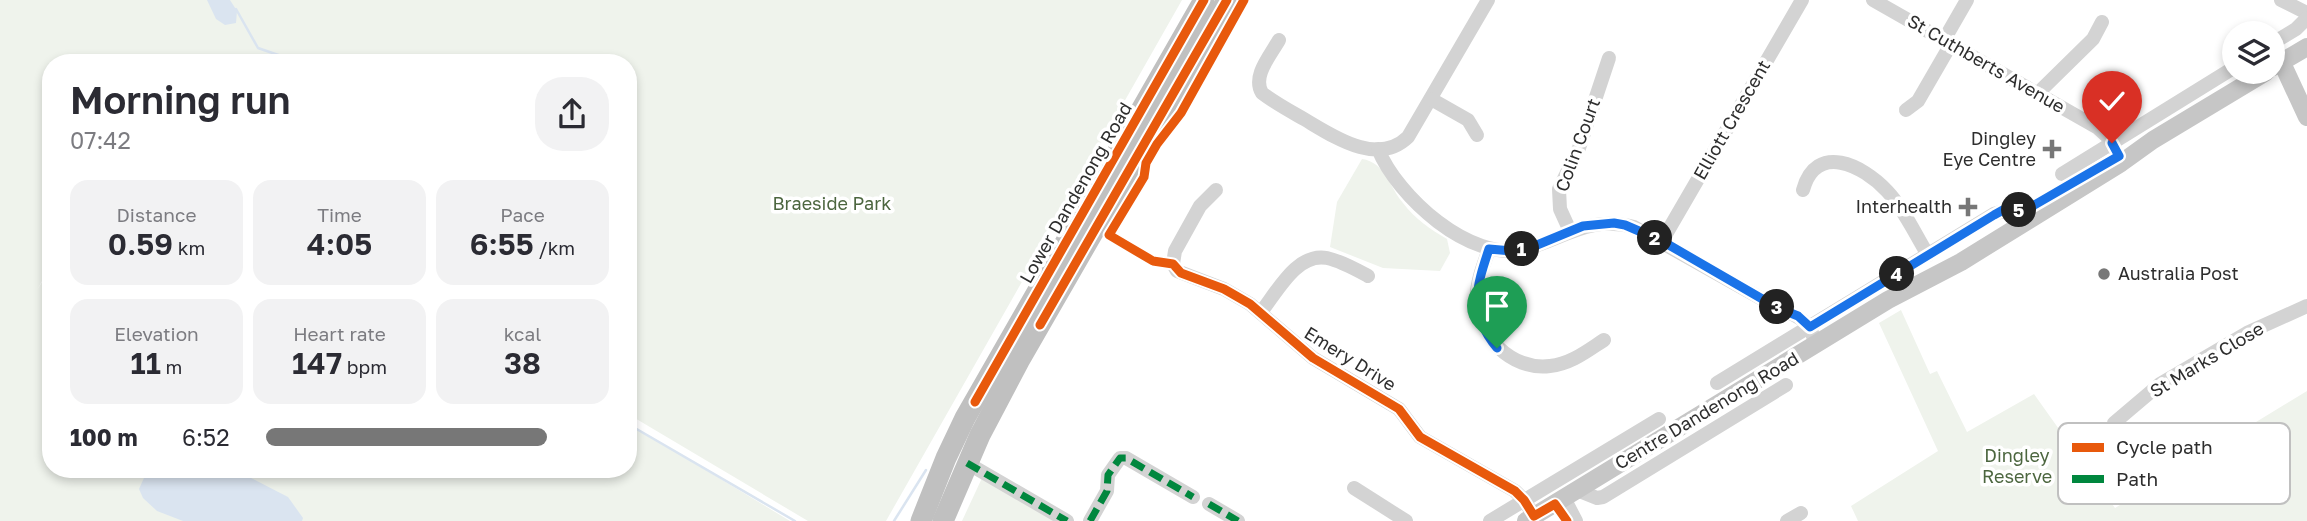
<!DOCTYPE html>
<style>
body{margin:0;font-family:"Golos Text",sans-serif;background:#f2f2f3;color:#2b2b33;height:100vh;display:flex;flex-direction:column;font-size:26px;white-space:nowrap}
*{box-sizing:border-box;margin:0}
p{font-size:23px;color:#7c7c81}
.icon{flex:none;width:38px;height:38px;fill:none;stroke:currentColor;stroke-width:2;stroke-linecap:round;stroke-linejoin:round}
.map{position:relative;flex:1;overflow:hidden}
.sheet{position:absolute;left:42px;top:54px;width:595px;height:424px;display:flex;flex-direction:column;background:#fff;border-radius:28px;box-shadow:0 4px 10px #0003}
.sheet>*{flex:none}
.tools{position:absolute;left:2222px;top:21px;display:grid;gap:14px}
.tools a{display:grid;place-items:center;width:63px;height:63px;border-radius:50%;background:#fff;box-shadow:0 4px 10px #0003;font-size:35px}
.pin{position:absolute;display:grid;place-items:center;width:60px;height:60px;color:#fff;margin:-72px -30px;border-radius:50% 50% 50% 0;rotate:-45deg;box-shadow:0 0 7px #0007}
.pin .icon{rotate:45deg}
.km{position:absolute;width:35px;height:35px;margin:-18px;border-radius:50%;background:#222;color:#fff;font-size:19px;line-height:35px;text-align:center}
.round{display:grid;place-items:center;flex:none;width:74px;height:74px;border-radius:28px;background:#f2f2f3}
.overview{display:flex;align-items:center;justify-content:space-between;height:119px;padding:0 28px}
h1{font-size:38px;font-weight:600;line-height:52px}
.stats{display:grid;grid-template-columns:repeat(3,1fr);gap:10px;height:119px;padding:7px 28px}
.stats div{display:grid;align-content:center;border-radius:18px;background:#f2f2f3;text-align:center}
.stats b{font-size:30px;font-weight:600}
.stats small{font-size:19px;font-weight:400}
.stats p{font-size:19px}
ul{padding:0 28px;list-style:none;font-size:23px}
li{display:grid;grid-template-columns:112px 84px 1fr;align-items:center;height:52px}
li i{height:18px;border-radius:9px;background:#777}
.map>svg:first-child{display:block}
</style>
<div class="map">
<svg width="2307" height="521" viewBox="0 0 2307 521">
<rect width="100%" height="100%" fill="#fff"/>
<g fill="#eff3ec">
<path d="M0,0h1182l-296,521h-78l-180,-107v-351h-577v202l-14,25 14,-22v201h577v-46l162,98h-790z"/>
<path d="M1362,159c23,3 28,29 41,44 12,16 27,26 44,36l3,14 -10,18 -57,-3 -53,-21 7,-45z"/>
<path d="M1901,310l29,64 7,-3 30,61 67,-38 81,114 192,-117v130h-449l-7,-15 87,-55 -59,-128z"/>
<path d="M982,478l75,43h-95z"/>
</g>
<g fill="#dae4f0">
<path d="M207,0h23l7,11 -1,12 -11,2 -9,-6z"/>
<path d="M148,469h79l24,9 37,19 15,21 -1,3h-119l-26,-10 -14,-13 -4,-9z"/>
</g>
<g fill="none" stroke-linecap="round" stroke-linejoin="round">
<g stroke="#dae4f0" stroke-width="2.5">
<path d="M236,9l22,39 29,10 7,5"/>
<path d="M628,424l167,97"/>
<path d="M894,521l32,-51"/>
</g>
<g stroke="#d3d3d3" stroke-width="14">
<path d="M1873,0l225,128 12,11 11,24"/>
<path d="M2281,0l26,13"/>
<path d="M1279,40c-9,16 -27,36 -17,53 13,10 28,18 42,26 29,17 73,48 104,18l80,-137"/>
<path d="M1944,40l23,-40"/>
<path d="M2273,43l23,-14 11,-11"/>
<path d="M2038,93l55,-54 9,-17"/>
<path d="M1431,99l37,21 9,15"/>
<path d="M1906,110l12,-9 33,-57"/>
<path d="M1378,149c19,47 92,114 147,100 40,-11 64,-34 109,-22l144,81c19,7 37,15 36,38"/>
<path d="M2062,174l173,-107"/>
<path d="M1216,190l-16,16 -25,45 -2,13 4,7 47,18 26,15 63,54 86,51 21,28 95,54 9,9 10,16"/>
<path d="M1803,190c13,-48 60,-25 84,1 17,18 28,43 41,64"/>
<path d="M1570,231l-10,-22 -1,-20 20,-41 30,-90"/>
<path d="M1662,241l140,-241"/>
<path d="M1489,249c-5,15 -12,31 -12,47 -1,39 34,75 73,70 21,-2 37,-15 54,-26"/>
<path d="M1261,312c16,-20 36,-60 66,-54 14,3 28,11 41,18"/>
<path d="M1717,383l277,-169 16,-5 14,2"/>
<path d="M2114,423l46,-39 87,-51 60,-27"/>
<path d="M967,463l100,58"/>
<path d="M1354,488l52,33"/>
<path d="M1577,490l20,8 6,-1 183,-112"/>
<path d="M1564,498l12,23"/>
<path d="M1209,504l29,17"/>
<path d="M1090,521l17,-30 1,-16 12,-17h6l67,39"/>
<path d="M1490,521l169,-102"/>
<path d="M1787,521l14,-8"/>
</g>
<g stroke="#c6c6c6" stroke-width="18">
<path d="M2282,63l25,54"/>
<path d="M2273,67l34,-20"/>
<path d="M1526,521l362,-221 73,-38 160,-99 32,-23 113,-68"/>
</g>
<g stroke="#c0c0c0" stroke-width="21">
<path d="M921,521l25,-63 19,-40 239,-418"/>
<path d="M943,521l37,-86 39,-74 208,-361"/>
</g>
<g stroke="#00873e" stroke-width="7" stroke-dasharray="14 7" stroke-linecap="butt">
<path d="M967,463l100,58"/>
<path d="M1209,504l29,17"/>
<path d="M1090,521l17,-30 1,-16 12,-17h6l67,39"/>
</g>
<g stroke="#fff" stroke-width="13">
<g id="cycleway">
<path d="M1244,0l-63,113 -24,31 -11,19 -2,14 -35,58 44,26 20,3 8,9 43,16 26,15 63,54 86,51 21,28 95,54 9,9 10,16 21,-12 12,17"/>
<path d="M1040,325l187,-325"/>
<path d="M975,402l229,-402"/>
</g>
</g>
<use href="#cycleway" stroke="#e8590c" stroke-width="9"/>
</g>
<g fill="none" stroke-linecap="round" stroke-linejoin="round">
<g stroke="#fff" stroke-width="14">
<path id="route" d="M1497,348c-29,-35 -21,-60 -8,-99l23,2 25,-6 46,-19 31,-3 11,2 37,16 116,67 20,8 12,11 184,-112 9,-5 21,1 95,-55 -7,-13"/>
</g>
<use href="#route" stroke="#1a73e8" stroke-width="9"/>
</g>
<g fill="#777" stroke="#fff" stroke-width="2.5">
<path d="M2048.5 138.5h7v7h7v7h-7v7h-7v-7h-7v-7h7z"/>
<path d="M1964.5 196.5h7v7h7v7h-7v7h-7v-7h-7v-7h7z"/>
<circle cx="2104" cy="274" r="7"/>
</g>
<g text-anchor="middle" stroke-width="7" stroke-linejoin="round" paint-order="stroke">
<g font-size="18" fill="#2e2e2e" stroke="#fff">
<text transform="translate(1986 64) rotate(30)" y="6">St Cuthberts Avenue</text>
<text transform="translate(1732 120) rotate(-60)" y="6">Elliott Crescent</text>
<text transform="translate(1578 145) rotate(-70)" y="6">Colin Court</text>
<text transform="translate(1076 193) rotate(-60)" y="6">Lower Dandenong Road</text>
<text transform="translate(1350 359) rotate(32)" y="6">Emery Drive</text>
<text transform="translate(2207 360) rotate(-31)" y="6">St Marks Close</text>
<text transform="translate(1707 411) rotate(-31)" y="6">Centre Dandenong Road</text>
</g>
<g font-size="18" fill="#2e2e2e" stroke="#fff" text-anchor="end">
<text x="2036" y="145">Dingley<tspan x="2036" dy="21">Eye Centre</tspan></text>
<text x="1952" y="213">Interhealth</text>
<text x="2118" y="280" text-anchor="start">Australia Post</text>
</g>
<g font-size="18" fill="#4c663f" stroke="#fff">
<text x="832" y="210">Braeside Park</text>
<text x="2017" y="462">Dingley<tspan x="2017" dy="21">Reserve</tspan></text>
</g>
</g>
<rect x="2058" y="423" width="232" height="81" rx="10" fill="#fff" stroke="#c0c0c0" stroke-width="2"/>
<rect x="2072" y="443" width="32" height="9" fill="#e8590c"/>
<rect x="2072" y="475" width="32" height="8" fill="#00873e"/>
<g font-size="19" fill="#2e2e2e">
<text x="2116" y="454">Cycle path</text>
<text x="2116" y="486">Path</text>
</g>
</svg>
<div class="tools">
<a><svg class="icon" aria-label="layers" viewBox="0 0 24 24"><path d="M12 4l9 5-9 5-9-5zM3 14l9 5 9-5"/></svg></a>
</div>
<div class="pin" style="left:1497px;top:348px;background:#1e9e55"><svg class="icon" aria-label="arrive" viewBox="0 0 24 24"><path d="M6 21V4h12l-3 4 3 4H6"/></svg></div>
<div class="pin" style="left:2112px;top:143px;background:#d93025"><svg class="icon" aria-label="check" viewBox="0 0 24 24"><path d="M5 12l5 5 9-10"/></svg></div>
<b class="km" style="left:1522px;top:249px">1</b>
<b class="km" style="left:1655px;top:238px">2</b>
<b class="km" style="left:1777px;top:307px">3</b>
<b class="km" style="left:1897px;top:274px">4</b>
<b class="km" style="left:2019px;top:210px">5</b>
<section class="sheet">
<div class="overview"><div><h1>Morning run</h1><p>07:42</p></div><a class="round"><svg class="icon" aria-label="share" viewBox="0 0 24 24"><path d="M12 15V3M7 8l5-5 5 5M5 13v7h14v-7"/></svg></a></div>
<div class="stats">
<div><p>Distance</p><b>0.59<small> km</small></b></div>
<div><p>Time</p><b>4:05</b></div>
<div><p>Pace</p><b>6:55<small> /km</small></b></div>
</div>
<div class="stats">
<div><p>Elevation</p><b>11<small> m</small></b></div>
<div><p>Heart rate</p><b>147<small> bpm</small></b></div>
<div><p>kcal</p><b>38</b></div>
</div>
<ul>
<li><b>100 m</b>6:52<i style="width:82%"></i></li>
</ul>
</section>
</div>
